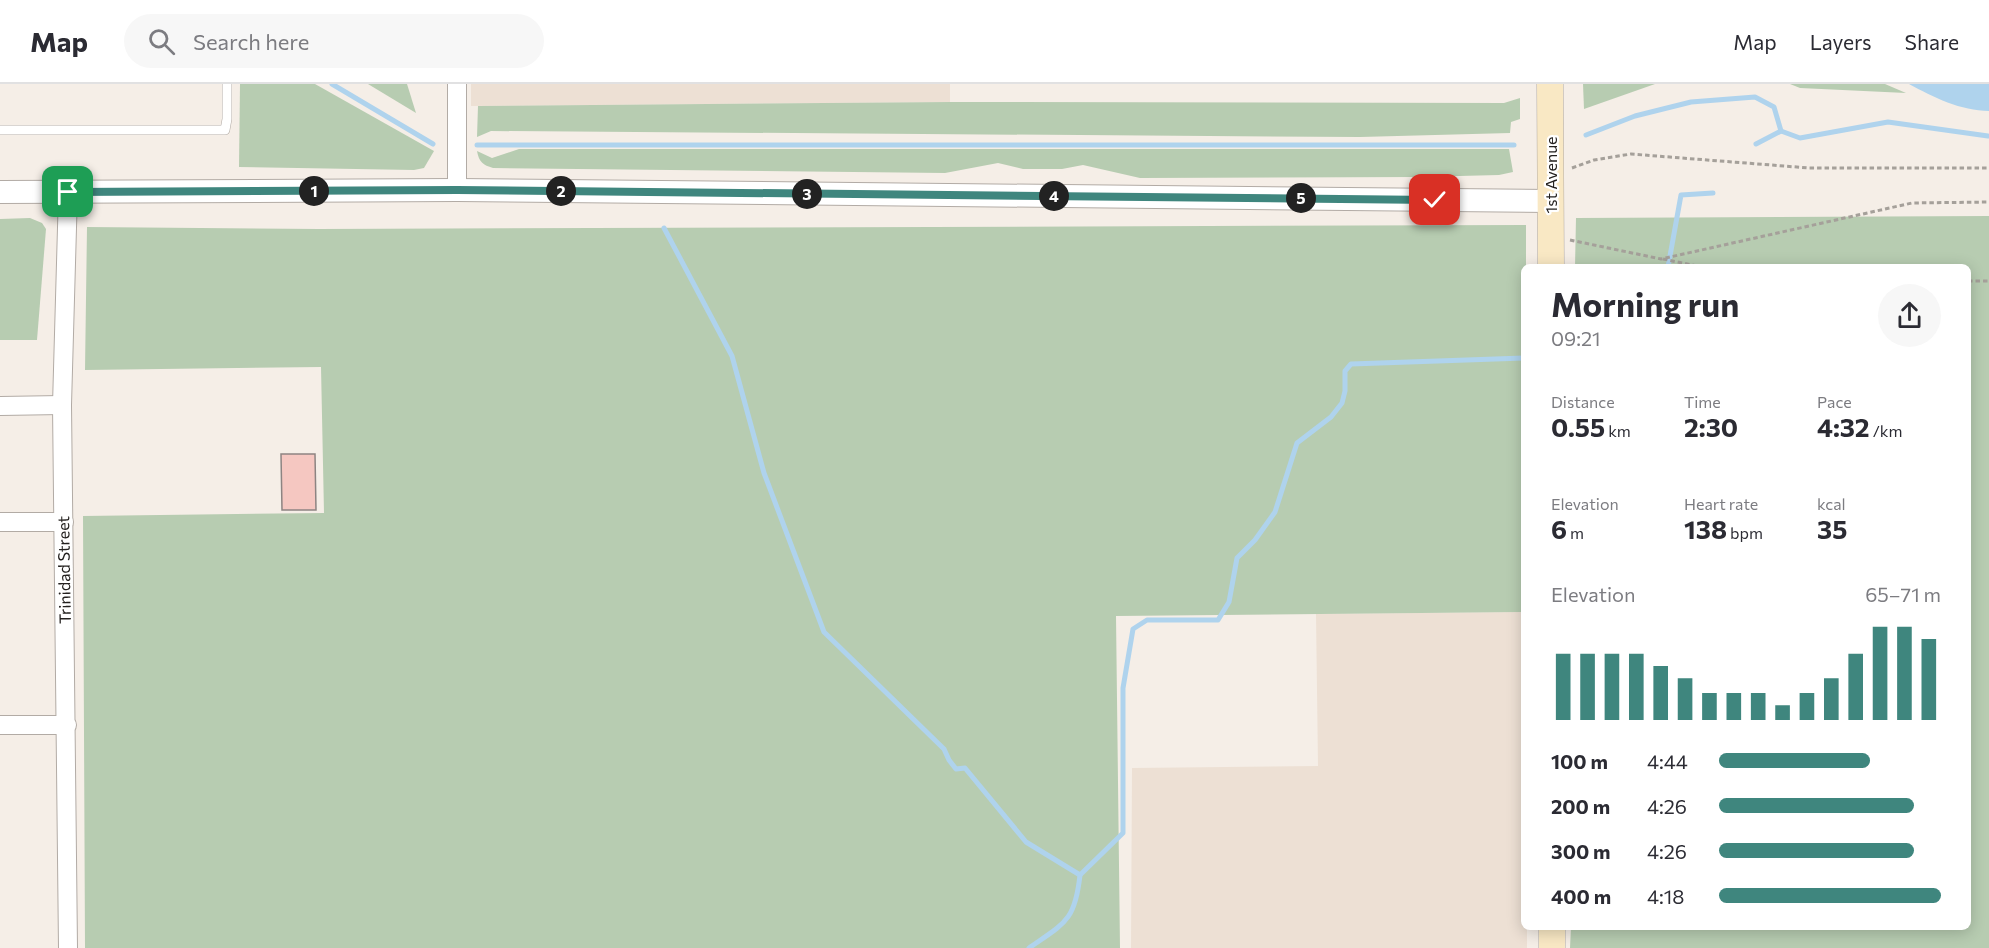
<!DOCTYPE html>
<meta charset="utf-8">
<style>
body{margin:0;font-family:Commissioner,sans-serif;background:#f7f7f7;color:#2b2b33;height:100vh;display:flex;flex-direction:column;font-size:22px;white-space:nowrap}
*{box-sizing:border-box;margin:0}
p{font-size:20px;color:#7c7c81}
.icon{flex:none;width:33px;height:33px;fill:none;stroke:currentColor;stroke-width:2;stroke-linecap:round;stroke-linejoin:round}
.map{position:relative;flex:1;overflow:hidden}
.panel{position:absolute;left:1521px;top:180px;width:450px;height:666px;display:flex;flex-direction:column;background:#fff;border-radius:9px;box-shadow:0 3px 15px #0003}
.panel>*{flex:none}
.pin{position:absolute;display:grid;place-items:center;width:51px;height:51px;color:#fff;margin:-26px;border-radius:12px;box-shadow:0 3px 9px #0006}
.km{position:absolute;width:30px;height:30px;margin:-15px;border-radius:50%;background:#222;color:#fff;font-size:16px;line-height:30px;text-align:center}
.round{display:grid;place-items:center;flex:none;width:63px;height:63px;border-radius:32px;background:#f7f7f7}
.headline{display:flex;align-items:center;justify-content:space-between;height:102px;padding:0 30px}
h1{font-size:33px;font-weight:700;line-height:45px}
.stats{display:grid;grid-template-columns:repeat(3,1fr);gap:9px;height:102px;padding:6px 30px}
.stats div{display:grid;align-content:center}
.stats b{font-size:26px;font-weight:700}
.stats small{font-size:16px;font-weight:400}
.stats p{font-size:16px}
.chart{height:168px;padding:12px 30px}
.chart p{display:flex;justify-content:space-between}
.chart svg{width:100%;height:108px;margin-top:6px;stroke:#3f867e;stroke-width:6}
ul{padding:0 30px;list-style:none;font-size:20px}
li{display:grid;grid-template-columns:96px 72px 1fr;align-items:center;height:45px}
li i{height:15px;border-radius:8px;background:#3f867e}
header{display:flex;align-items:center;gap:36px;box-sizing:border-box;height:84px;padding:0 30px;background:#fff;border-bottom:2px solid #e1e1e2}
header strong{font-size:28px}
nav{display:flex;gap:33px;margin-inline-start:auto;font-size:21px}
.search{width:420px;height:54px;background:#f7f7f7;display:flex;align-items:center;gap:15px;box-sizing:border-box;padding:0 21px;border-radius:33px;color:#7c7c81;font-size:22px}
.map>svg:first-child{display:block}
</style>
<header>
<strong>Map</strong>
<div class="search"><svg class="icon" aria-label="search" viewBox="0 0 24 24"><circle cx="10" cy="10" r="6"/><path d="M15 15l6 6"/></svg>Search here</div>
<nav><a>Map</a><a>Layers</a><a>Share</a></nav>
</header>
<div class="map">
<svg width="1989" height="864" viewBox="0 0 1989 864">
<rect width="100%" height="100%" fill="#f5eee7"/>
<g fill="#ede0d4">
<path d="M471,0h479v18l-479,4z"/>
<path d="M1522,528l2,315h3v21h-396l1,-180 186,-2 -2,-152z"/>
</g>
<g fill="#b7ccb1">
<path d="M240,0h75l119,67 -10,17 -10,2 -175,-3z"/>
<path d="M368,0h39l9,29z"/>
<path d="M1583,0h72l-71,25z"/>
<path d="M1790,0h95l21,9 -106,-5z"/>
<path d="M1520,14v21l-9,3 -1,11 -150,4 -869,-6 -14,6 1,-31 472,-4 554,1z"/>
<path d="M519,65h990l4,23 -14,3 -80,2 -279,1 -57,-13 -21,4h-39l-25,-6 -53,10 -452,-5c-10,-3 -14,-6 -16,-17l15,7z"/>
<path d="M1989,132v732h-419l1,-21h397v-660h-393l1,-49z"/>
<path d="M30,134l12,5 4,6 -9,111h-37v-121z"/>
<path d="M1526,141v42h-2l-2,345 -406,4 4,332h-1035l-2,-432 241,-3 -3,-146 -236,3 2,-143 232,2z"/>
</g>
<path fill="#afd3ed" d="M1909,0h80v27c-28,0 -56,-14 -80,-27z"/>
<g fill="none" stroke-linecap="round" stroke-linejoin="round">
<g stroke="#afd3ed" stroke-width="5">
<path d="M332,0l101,60"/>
<path d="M1586,51l49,-19 56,-14 64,-5 19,10 7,24 19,7 88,-16 100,14"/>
<path d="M1756,60l25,-13"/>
<path d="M477,61h1037"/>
<path d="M664,144l68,128 32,117 60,159 120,117 5,11 7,9 9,-1 61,74 54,33 43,-42v-145l10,-59 14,-9h71l11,-18 8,-44 18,-18 20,-28 22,-69 34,-26 11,-14 3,-12v-20l6,-7 173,-6"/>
<path d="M1668,183l13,-72 32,-2"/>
<path d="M1029,864c36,-25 46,-27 51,-73"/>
</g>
</g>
<path fill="#f5c7c1" stroke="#8d8482" stroke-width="1.5" d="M281,370h34l1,56h-34z"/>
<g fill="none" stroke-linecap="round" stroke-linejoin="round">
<g stroke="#b2aba5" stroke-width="10">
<path id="service" d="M0,46h225l2,-11v-35"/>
</g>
<g stroke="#b2aba5" stroke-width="20">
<g id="minor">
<path d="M457,106v-106"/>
<path d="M0,322l62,-1"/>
<path d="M0,438h64"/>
<path d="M0,641h67"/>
<path d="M68,864l-6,-543 6,-213"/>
</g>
</g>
<g stroke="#b2aba5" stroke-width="24">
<path id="tertiary" d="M0,108l457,-2 1094,11"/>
</g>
<g stroke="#b2aba5" stroke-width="27">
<g id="secondary">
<path d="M1550,0l1,183"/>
<path d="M1552,843v21"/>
</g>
</g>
<g stroke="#a5a09a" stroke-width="3" stroke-dasharray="4.5 3" stroke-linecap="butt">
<path d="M1572,84l22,-8 37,-6 178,14h180"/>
<path d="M1570,156l91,19 251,-56 77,-1"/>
<path d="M1663,175l39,8"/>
<path d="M1968,197h21"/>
</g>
<use href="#service" stroke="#fff" stroke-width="9"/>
<use href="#minor" stroke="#fff" stroke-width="18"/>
<use href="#tertiary" stroke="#fff" stroke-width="22"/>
<use href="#secondary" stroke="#f9e8c4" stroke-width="26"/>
</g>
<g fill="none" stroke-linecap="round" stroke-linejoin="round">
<g stroke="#fff" stroke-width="12">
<path id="route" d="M68,108l389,-2 978,10"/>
</g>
<use href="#route" stroke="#3f867e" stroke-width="8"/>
</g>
<g text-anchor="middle" stroke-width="4.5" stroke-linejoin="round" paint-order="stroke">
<g font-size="16" fill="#23201e" stroke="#fff">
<text transform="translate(1551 91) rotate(-90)" y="6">1st Avenue</text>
<text transform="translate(64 486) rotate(-91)" y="6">Trinidad Street</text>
</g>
</g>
</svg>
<div class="pin" style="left:68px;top:108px;background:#1e9e55"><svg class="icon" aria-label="arrive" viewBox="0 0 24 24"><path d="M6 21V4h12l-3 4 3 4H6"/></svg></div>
<div class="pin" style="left:1435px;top:116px;background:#d93025"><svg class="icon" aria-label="check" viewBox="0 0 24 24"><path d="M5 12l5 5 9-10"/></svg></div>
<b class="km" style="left:314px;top:107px">1</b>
<b class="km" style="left:561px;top:107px">2</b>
<b class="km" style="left:807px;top:110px">3</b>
<b class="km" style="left:1054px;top:112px">4</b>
<b class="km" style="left:1301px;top:114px">5</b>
<section class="panel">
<div class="headline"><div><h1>Morning run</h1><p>09:21</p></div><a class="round"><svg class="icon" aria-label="share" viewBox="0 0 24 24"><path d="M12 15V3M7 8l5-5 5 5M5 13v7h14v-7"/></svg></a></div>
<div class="stats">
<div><p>Distance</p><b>0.55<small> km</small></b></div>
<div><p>Time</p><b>2:30</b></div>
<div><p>Pace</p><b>4:32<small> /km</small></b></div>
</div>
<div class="stats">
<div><p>Elevation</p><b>6<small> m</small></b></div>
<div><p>Heart rate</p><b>138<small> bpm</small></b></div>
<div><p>kcal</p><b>35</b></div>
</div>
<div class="chart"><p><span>Elevation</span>65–71 m</p>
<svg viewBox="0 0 160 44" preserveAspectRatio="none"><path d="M5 44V17M15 44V17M25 44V17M35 44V17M45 44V22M55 44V27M65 44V33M75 44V33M85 44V33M95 44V38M105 44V33M115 44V27M125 44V17M135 44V6M145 44V6M155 44V11"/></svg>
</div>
<ul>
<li><b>100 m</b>4:44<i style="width:68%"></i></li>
<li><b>200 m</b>4:26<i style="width:88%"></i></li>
<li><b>300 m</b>4:26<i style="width:88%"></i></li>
<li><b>400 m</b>4:18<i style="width:100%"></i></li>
</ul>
</section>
</div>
